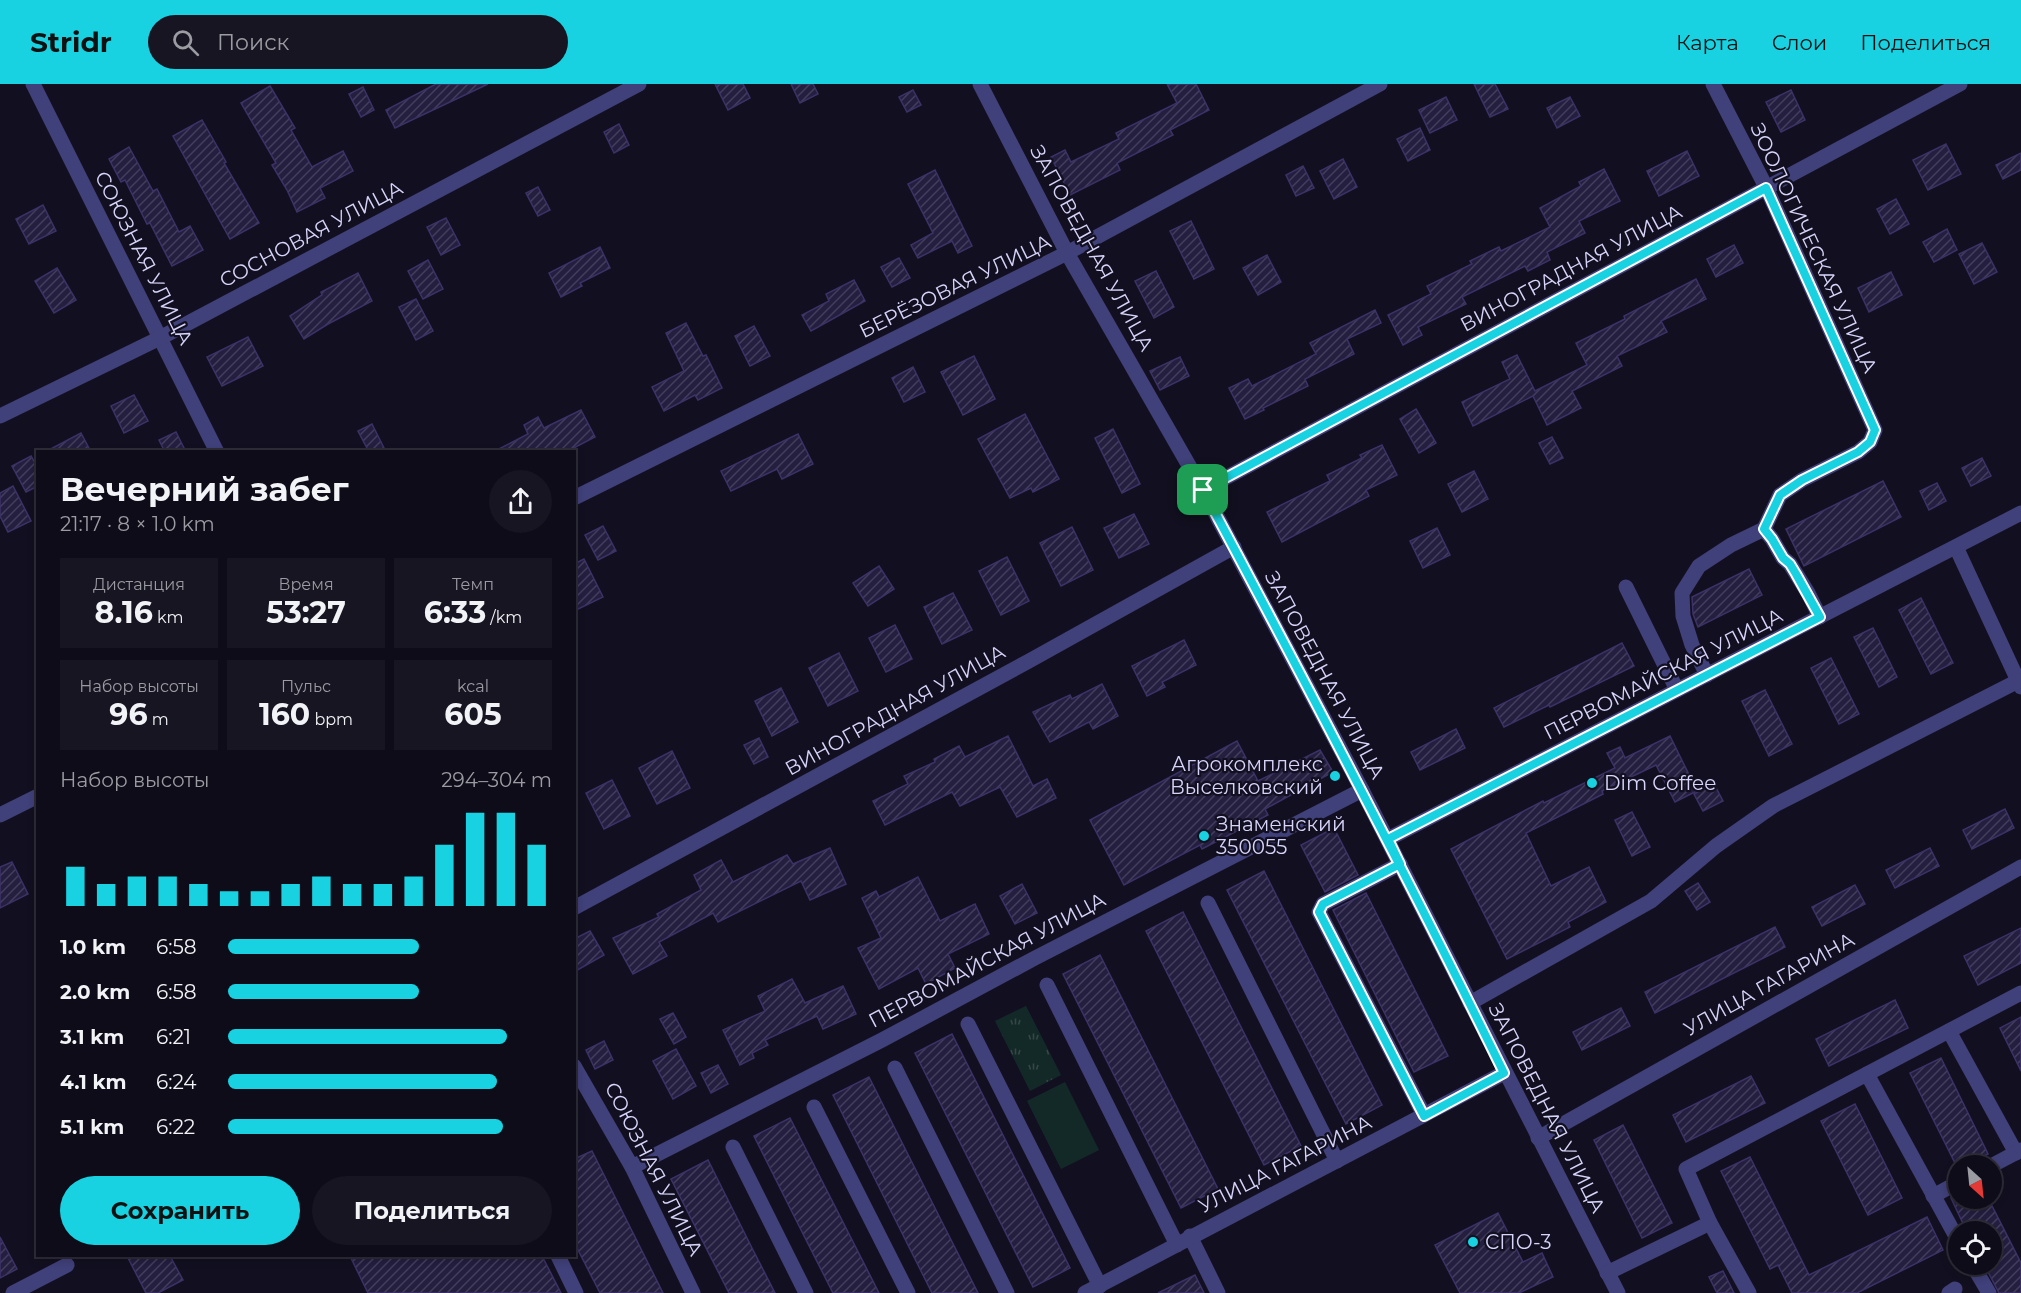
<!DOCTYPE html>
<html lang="ru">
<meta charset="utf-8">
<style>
body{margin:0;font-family:Montserrat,sans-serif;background:#171521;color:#f1f3f6;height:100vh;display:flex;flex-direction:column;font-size:22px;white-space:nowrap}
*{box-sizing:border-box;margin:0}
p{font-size:20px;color:#9b9ba2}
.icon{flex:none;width:33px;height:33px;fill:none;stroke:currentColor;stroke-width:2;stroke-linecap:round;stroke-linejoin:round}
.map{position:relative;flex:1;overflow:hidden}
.sheet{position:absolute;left:36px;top:366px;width:540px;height:807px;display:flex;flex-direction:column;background:#0e0c18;border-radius:0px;box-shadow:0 3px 9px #0003,0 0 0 2px #2e2c37}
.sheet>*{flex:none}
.needle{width:39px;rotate:153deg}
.fabs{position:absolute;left:1948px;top:1071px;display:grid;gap:12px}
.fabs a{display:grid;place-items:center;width:54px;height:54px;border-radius:50%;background:#0e0c18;box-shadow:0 3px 9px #0003,0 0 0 2px #2e2c37;font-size:30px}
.pin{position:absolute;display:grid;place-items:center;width:51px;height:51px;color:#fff;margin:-26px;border-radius:12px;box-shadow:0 3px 9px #0006}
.round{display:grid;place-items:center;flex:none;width:63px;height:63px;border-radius:32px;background:#171521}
.head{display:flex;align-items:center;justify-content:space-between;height:102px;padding:0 24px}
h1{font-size:33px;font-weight:700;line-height:45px}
.metrics{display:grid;grid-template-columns:repeat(3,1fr);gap:9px;height:102px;padding:6px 24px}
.metrics div{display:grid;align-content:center;border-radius:0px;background:#171521;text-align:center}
.metrics b{font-size:30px;font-weight:700}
.metrics small{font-size:16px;font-weight:400}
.metrics p{font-size:16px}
.chart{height:168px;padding:12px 24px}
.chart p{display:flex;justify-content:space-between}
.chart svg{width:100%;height:108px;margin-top:6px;stroke:#19d2e1;stroke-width:6}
.primary-button{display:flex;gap:12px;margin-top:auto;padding:12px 24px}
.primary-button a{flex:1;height:69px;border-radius:36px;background:#19d2e1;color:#111;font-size:24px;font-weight:700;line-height:69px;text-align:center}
.primary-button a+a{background:#171521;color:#f1f3f6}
ul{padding:0 24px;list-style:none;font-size:20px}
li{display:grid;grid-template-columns:96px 72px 1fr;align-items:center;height:45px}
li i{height:15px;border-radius:8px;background:#19d2e1}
header{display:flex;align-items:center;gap:36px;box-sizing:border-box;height:84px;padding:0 30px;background:#19d2e1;color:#111}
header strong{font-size:28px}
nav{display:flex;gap:33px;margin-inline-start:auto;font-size:21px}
.search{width:420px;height:54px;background:#171521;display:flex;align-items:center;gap:15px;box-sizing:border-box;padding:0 21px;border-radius:33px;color:#9b9ba2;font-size:22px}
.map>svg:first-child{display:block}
</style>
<header>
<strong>Stridr</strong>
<div class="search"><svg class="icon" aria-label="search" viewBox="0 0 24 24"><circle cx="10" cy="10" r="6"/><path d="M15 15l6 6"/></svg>Поиск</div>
<nav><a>Карта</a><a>Слои</a><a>Поделиться</a></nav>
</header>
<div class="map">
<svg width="2021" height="1209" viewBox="0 0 2021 1209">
<defs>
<pattern id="park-tufts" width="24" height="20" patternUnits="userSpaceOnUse" patternTransform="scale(1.5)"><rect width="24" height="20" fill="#132928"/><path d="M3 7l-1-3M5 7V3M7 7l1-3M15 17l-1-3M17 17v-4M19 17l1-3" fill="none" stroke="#354748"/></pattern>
<pattern id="building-hatch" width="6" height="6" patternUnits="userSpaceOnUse" patternTransform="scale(1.5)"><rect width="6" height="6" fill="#241e3f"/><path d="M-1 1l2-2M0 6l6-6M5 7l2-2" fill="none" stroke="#433e5c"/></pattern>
</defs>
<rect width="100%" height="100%" fill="#121020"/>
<path fill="url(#park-tufts)" d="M1026,922l35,69 -31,16 -35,-70z"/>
<path fill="#132928" d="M1065,998l34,68 -38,19 -34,-68z"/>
<g fill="url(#building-hatch)" stroke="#3c3268" stroke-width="1.5">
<path d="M436,0h52l-93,44 -9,-18z"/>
<path d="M715,0h28l7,14 -22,12z"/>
<path d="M791,0h22l5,10 -18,9z"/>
<path d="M1167,0h29l13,26 -39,20 3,5 -56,28 3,7 -50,25 -19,-38 14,-7 6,12 48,-23 -3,-6 61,-30z"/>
<path d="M1474,0h21l13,25 -18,8z"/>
<path d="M270,2l25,42 -4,2 21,37 31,-16 10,20 -33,17 5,10 -28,14 -10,-22 -15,-25 4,-2 -35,-60z"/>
<path d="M363,3l11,23 -13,7 -12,-23z"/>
<path d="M913,6l8,15 -14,7 -8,-15z"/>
<path d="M1791,6l14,30 -24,12 -15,-30z"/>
<path d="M1446,13l11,23 -27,13 -11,-23z"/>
<path d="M1570,13l10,19 -23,12 -10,-20z"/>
<path d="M202,36l24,42 -2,1 35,60 -29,16 -57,-103z"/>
<path d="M619,40l10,21 -15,8 -10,-21z"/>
<path d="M1420,44l10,22 -22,11 -11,-22z"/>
<path d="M1946,60l15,30 -33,16 -15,-30z"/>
<path d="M129,63l24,44 4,-2 22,43 11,-6 13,24 -31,16 -22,-43 -3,1 -22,-44 -4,2 -12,-23z"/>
<path d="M1687,67l12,25 -40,20 -12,-25z"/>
<path d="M2021,69v17l-18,9 -7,-14z"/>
<path d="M1343,75l14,28 -23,12 -14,-28z"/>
<path d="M1303,82l11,22 -18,8 -10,-21z"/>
<path d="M1604,85l16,32 -41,20 6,12 -38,19 3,8 -22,11 -3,-5 -63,31 4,7 -48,23 4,8 -19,10 -15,-30 43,-21 -4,-8 45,-22 -2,-3 29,-14 2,4 49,-24 -10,-19 41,-22 -2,-4z"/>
<path d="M935,86l37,76 -14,7 -6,-12 -34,17 -7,-13 22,-12 -25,-49z"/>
<path d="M538,103l12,23 -12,6 -12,-23z"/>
<path d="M1896,115l13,25 -19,10 -13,-25z"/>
<path d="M43,121l13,26 -27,13 -13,-25z"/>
<path d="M446,134l14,27 -19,10 -14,-28z"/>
<path d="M1191,137l23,48 -20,10 -24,-48z"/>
<path d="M1947,145l10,21 -23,12 -11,-20z"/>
<path d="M1982,159l15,29 -23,12 -15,-30z"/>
<path d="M1734,161l9,18 -27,14 -9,-18z"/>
<path d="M600,163l10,21 -30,15 2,3 -21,11 -12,-24z"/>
<path d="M1267,171l14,27 -23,13 -15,-27z"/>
<path d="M899,174l11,20 -18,9 -11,-20z"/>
<path d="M428,176l15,29 -20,10 -15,-28z"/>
<path d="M57,184l19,32 -22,13 -19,-32z"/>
<path d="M1156,187l18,36 -20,11 -19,-37z"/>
<path d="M1891,188l11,23 -33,17 -11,-24z"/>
<path d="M358,189l14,28 -44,23 -24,15 -14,-23 32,-21 -1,-3z"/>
<path d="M1696,195l10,20 -45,22 6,11 -50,24 5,10 -50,25 9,17 -34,17 -14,-29 -60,30 -11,-24 48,-23 -8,-17 15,-7 18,36 52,-26 -11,-22 49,-24 -1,-3z"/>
<path d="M854,196l11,21 -54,30 -9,-16 27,-14 -3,-7z"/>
<path d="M416,215l17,32 -17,9 -17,-33z"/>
<path d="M1375,226l6,13 -34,16 7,15 -49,25 3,7 -45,22 1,2 -19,9 -16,-31 19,-9 4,7 64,-32 -6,-11z"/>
<path d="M686,239l17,33 3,-1 16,33 -24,12 -3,-5 -31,16 -12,-24 32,-16 -18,-38z"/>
<path d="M754,242l16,30 -20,10 -15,-30z"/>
<path d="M248,253l15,29 -41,20 -15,-29z"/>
<path d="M974,272l21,43 -32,16 -22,-43z"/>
<path d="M1180,273l9,19 -29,14 -10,-19z"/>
<path d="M913,283l12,25 -21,10 -12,-24z"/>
<path d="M134,311l14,26 -24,12 -13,-27z"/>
<path d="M1416,325l20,34 -17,10 -19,-34z"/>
<path d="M581,326l14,27 -29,15h-73l35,-18 -4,-9 14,-8 6,11z"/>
<path d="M1025,330l34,65 -26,13 -2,-4 -21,10 -32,-59z"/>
<path d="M372,340l14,28h-17l-11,-21z"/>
<path d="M1113,345l27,55 -18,9 -27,-55z"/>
<path d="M176,348l10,20h-21l-6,-12z"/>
<path d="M81,349l10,19h-46z"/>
<path d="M798,350l15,30 -31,15 -5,-10 -46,22 -10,-20z"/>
<path d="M1552,353l11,21 -13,6 -11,-21z"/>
<path d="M1382,361l15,30 -31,15 3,6 -87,46 -15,-30 63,-31 -3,-6 35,-17 -2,-3z"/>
<path d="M31,372l7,12v18l-12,6 -14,-26z"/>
<path d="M1982,374l9,18 -20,10 -9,-18z"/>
<path d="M1474,387l14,28 -26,13 -14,-28z"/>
<path d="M1883,397l18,36 -97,49 -18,-37z"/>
<path d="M1937,399l9,18 -17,9 -9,-19z"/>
<path d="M13,402l18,35 -23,11 -8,-16v-23z"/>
<path d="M1134,430l15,30 -30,14 -15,-30z"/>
<path d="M603,442l13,25 -18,9 -13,-25z"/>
<path d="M1072,443l21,43 -32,16 -21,-43z"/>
<path d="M1437,444l13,27 -27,13 -13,-27z"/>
<path d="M1007,473l22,44 -28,14 -22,-44z"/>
<path d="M584,475l19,38 -29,14v-47z"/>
<path d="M879,482l15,23 -26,17 -15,-23z"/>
<path d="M1749,485l13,26 -64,32 -5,-13 -1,-17z"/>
<path d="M953,509l19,37 -30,14 -18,-37z"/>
<path d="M1921,514l32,65 -22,11 -32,-64z"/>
<path d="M895,541l17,34 -26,13 -17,-34z"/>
<path d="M1873,544l24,49 -18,10 -25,-50z"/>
<path d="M1184,556l12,25 -34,17 3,5 -18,9 -15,-30z"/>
<path d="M1622,559l12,23 -84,41 -1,-2 -45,22 -10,-19z"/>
<path d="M839,569l19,38 -30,15 -19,-38z"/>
<path d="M1831,574l28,56 -20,10 -28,-56z"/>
<path d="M1102,600l16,32 -25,13 -4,-7 -39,20 -17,-30 37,-17 2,4z"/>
<path d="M781,604l17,34 -26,14 -17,-35z"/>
<path d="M1765,606l27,54 -23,12 -27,-55z"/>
<path d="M1456,645l9,19 -45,22 -9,-18z"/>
<path d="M1008,652l25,50 14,-7 9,19 -39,19 -17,-30 -40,19 -8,-14 -67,33 -12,-24 35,-17 -4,-8 31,-14 -1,-3 25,-13 6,11z"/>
<path d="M1670,652l27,55 -22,11 -19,-37 -54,26 1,3 -77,39 25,53 38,-19 17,35 -38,20 2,5 -63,32 -56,-110 92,-48 1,2 71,-35 -8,-15 13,-6 5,11z"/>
<path d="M759,654l9,19 -14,7 -10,-19z"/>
<path d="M1237,657l21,40 62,-31 13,22 -68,37 3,6 -66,34 -2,-4 -76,40 -34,-65z"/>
<path d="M672,667l18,37 -33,16 -18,-36z"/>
<path d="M612,696l18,36 -26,13 -18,-36z"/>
<path d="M1714,700l9,17 -20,10 -9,-17z"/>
<path d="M2005,725l9,19 -42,21 -9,-19z"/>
<path d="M1632,728l18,35 -18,9 -17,-36z"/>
<path d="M1334,744l24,47 -33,17 -24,-47z"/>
<path d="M830,764l16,36 -36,16 -9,-19 -83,41 -5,-9 -54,29 8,14 -34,18 -20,-36 46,-21 -2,-3 44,-24 -7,-15 27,-15 12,22 54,-27 6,9z"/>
<path d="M1930,764l9,18 -44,22 -9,-18z"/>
<path d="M12,778l16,32 -28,14v-41z"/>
<path d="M1264,787l118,234 -36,19 -119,-234z"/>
<path d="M918,793l22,44 35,-17 14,30 -41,20 7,14 -29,16 -8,-16 -39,21 -21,-41 23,-10 -19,-40 14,-7 3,6z"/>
<path d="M1698,799l12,19 -13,8 -12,-19z"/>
<path d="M1022,800l15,29 -22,11 -15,-28z"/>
<path d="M1855,801l10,19 -43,22 -10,-19z"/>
<path d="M1366,809l82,163 -34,16 -81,-162z"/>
<path d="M1183,828l118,234 -37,19 -118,-234z"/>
<path d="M1775,843l10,20 -130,66 -10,-21z"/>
<path d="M2021,844v35l-43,22 -14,-29z"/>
<path d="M590,847l14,24 -30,17v-33z"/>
<path d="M1100,871l118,234 -37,19 -118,-234z"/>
<path d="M792,895l13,24 38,-17 13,28 -33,15 -6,-13 -52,24 3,5 -16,8 2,5 -14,7 -17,-35 42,-19 -7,-15z"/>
<path d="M1895,916l13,28 -79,38 -13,-27z"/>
<path d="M1621,924l9,18 -48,24 -9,-18z"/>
<path d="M673,929l13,24 -12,7 -14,-25z"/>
<path d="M2021,933v54l-21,-43z"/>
<path d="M952,950l118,234 -37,19 -118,-234z"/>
<path d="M604,957l9,19 -18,9 -9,-19z"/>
<path d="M676,965l20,37 -23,13 -20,-38z"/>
<path d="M1941,974l47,96 -23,12h-6l-1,3 -48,-96z"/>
<path d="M718,981l10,19 -17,9 -10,-20z"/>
<path d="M1751,992l14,27 -79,39 -13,-27z"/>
<path d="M869,993l74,147 35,69h-46l-99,-198z"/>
<path d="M1855,1020l47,94 -34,17 -47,-94z"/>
<path d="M790,1034l89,175h-46l-35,-69 -44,-88z"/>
<path d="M1623,1041l49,98 -30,15 -48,-98z"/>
<path d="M592,1067l71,142h-63l-26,-51v-83z"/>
<path d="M1750,1073l59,118 118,-58 16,33 -86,43h-65l-14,-28 -8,4 -49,-98z"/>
<path d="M708,1076l44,88 23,45h-46l-58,-114z"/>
<path d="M1951,1114h37l33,65v30h-22l-15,-29h8v-32h-25z"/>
<path d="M1498,1129l25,49 19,-9 11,24 -34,16h-59l-25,-48z"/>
<path d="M0,1153l17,32 -17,9z"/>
<path d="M127,1172h43l13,24 -25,13h-12z"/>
<path d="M350,1172h192l19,37h-193z"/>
<path d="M1723,1187l11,22h-17l-8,-16z"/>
<path d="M1195,1191l9,18h-46z"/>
</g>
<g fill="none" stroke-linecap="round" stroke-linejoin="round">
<g stroke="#40407a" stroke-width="15">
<path d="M33,0l184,368"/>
<path d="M980,0l87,169 136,237 159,300 256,503"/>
<path d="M0,332l160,-78 479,-254"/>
<path d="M1203,406l757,-406"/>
<path d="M574,414l493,-245 313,-169"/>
<path d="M1764,445l8,10 11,19 7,6 18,29 12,24"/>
<path d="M1956,463l65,140"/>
<path d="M1626,503l51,103"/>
<path d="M1707,591l-15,-30 -9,-29 -1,-23 17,-27 32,-21 33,-16 16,-34 22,-15 56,-28 12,-10 5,-12 -109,-243 -53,-103"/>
<path d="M0,731l38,-19"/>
<path d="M1388,755l633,-326"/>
<path d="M1400,780l-77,40 -4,8 105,203"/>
<path d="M1208,819l129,258"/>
<path d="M574,824l455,-247 205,-114"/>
<path d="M1047,901l130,260"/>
<path d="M1470,919l181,-102 65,-55 57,-40 245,-125"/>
<path d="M968,940l132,262"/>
<path d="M1949,947l67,122"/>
<path d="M574,982l58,101 61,126"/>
<path d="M895,984l112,225"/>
<path d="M1867,990l92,168"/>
<path d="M814,1023l94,186"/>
<path d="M1538,1054l483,-271"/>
<path d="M733,1063l73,146"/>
<path d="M1991,1082l30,-16"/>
<path d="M632,1083l250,-127 153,-82 327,-168"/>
<path d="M1933,1112l26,-14"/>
<path d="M1710,1139l39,70"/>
<path d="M1190,1152l28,57"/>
<path d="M558,1172l18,37"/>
<path d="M1972,1180l17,29"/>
<path d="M1607,1189l103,-50 -24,-54 335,-176"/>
<path d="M13,1209l54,-28"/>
<path d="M1085,1209l419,-220"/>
<path d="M1949,1209l6,-4"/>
</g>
</g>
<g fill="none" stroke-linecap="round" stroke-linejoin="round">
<g stroke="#fff" stroke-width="12">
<path id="route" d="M1203,406c103,193 205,387 301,583l-80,43 -105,-204 4,-8 77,-40 -12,-25 432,-222 -24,-43 -6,-10 -7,-6 -11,-19 -8,-10 16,-34 22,-15 56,-28 12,-10 5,-12 -109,-242 -563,302"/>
</g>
<use href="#route" stroke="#19d2e1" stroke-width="8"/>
</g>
<g fill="#19d2e1" stroke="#121020" stroke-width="2">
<circle cx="1335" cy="692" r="6"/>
<circle cx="1592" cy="699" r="6"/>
<circle cx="1204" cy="752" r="6"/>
<circle cx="1473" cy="1158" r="6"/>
</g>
<g text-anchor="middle" stroke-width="4.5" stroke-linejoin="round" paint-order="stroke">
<g font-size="20" fill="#d7d4fa" stroke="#121020">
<text transform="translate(311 150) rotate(-28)" y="7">СОСНОВАЯ УЛИЦА</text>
<text transform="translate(1092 164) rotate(61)" y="7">ЗАПОВЕДНАЯ УЛИЦА</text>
<text transform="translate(1814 164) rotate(65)" y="7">ЗООЛОГИЧЕСКАЯ УЛИЦА</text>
<text transform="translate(144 174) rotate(63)" y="7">СОЮЗНАЯ УЛИЦА</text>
<text transform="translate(1571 184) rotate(-28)" y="7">ВИНОГРАДНАЯ УЛИЦА</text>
<text transform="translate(955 202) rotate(-26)" y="7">БЕРЁЗОВАЯ УЛИЦА</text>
<text transform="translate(1663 590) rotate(-27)" y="7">ПЕРВОМАЙСКАЯ УЛИЦА</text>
<text transform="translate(1325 591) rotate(62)" y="7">ЗАПОВЕДНАЯ УЛИЦА</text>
<text transform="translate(895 626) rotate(-29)" y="7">ВИНОГРАДНАЯ УЛИЦА</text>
<text transform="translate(987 876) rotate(-28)" y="7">ПЕРВОМАЙСКАЯ УЛИЦА</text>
<text transform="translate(1769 900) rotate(-29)" y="7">УЛИЦА ГАГАРИНА</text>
<text transform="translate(1547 1024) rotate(63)" y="7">ЗАПОВЕДНАЯ УЛИЦА</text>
<text transform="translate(1285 1080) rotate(-27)" y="7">УЛИЦА ГАГАРИНА</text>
<text transform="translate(654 1085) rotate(63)" y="7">СОЮЗНАЯ УЛИЦА</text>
</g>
<g font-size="20" fill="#d7d4fa" stroke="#121020" text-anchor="start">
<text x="1323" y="687" text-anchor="end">Агрокомплекс<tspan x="1323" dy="23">Выселковский</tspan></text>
<text x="1604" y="706">Dim Coffee</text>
<text x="1216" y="747">Знаменский<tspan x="1216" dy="23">350055</tspan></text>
<text x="1485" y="1165">СПО-3</text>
</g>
</g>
</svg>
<div class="fabs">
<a><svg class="needle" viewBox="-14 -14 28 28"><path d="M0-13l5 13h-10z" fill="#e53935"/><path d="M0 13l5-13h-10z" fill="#9b9ba2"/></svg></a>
<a><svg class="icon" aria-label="locate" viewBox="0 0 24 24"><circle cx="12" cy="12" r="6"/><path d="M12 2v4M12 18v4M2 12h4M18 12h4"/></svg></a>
</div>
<div class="pin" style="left:1203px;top:406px;background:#1e9e55"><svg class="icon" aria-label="arrive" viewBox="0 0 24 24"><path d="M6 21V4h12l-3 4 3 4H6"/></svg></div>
<section class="sheet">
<div class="head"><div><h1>Вечерний забег</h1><p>21:17 · 8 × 1.0 km</p></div><a class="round"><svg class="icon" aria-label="share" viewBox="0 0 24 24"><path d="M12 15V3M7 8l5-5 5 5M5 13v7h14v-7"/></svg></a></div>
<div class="metrics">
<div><p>Дистанция</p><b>8.16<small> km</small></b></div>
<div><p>Время</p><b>53:27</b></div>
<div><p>Темп</p><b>6:33<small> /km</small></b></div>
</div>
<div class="metrics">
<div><p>Набор высоты</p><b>96<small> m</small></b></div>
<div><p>Пульс</p><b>160<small> bpm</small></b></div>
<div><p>kcal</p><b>605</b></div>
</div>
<div class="chart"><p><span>Набор высоты</span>294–304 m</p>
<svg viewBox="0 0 160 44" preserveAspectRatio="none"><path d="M5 44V28M15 44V35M25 44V32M35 44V32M45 44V35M55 44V38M65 44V38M75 44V35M85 44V32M95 44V35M105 44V35M115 44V32M125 44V19M135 44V6M145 44V6M155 44V19"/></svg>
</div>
<ul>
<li><b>1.0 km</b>6:58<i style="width:59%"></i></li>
<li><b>2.0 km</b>6:58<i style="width:59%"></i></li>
<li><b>3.1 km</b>6:21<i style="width:86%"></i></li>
<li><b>4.1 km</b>6:24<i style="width:83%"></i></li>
<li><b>5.1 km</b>6:22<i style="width:85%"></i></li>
</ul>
<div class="primary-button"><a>Сохранить</a><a>Поделиться</a></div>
</section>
</div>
